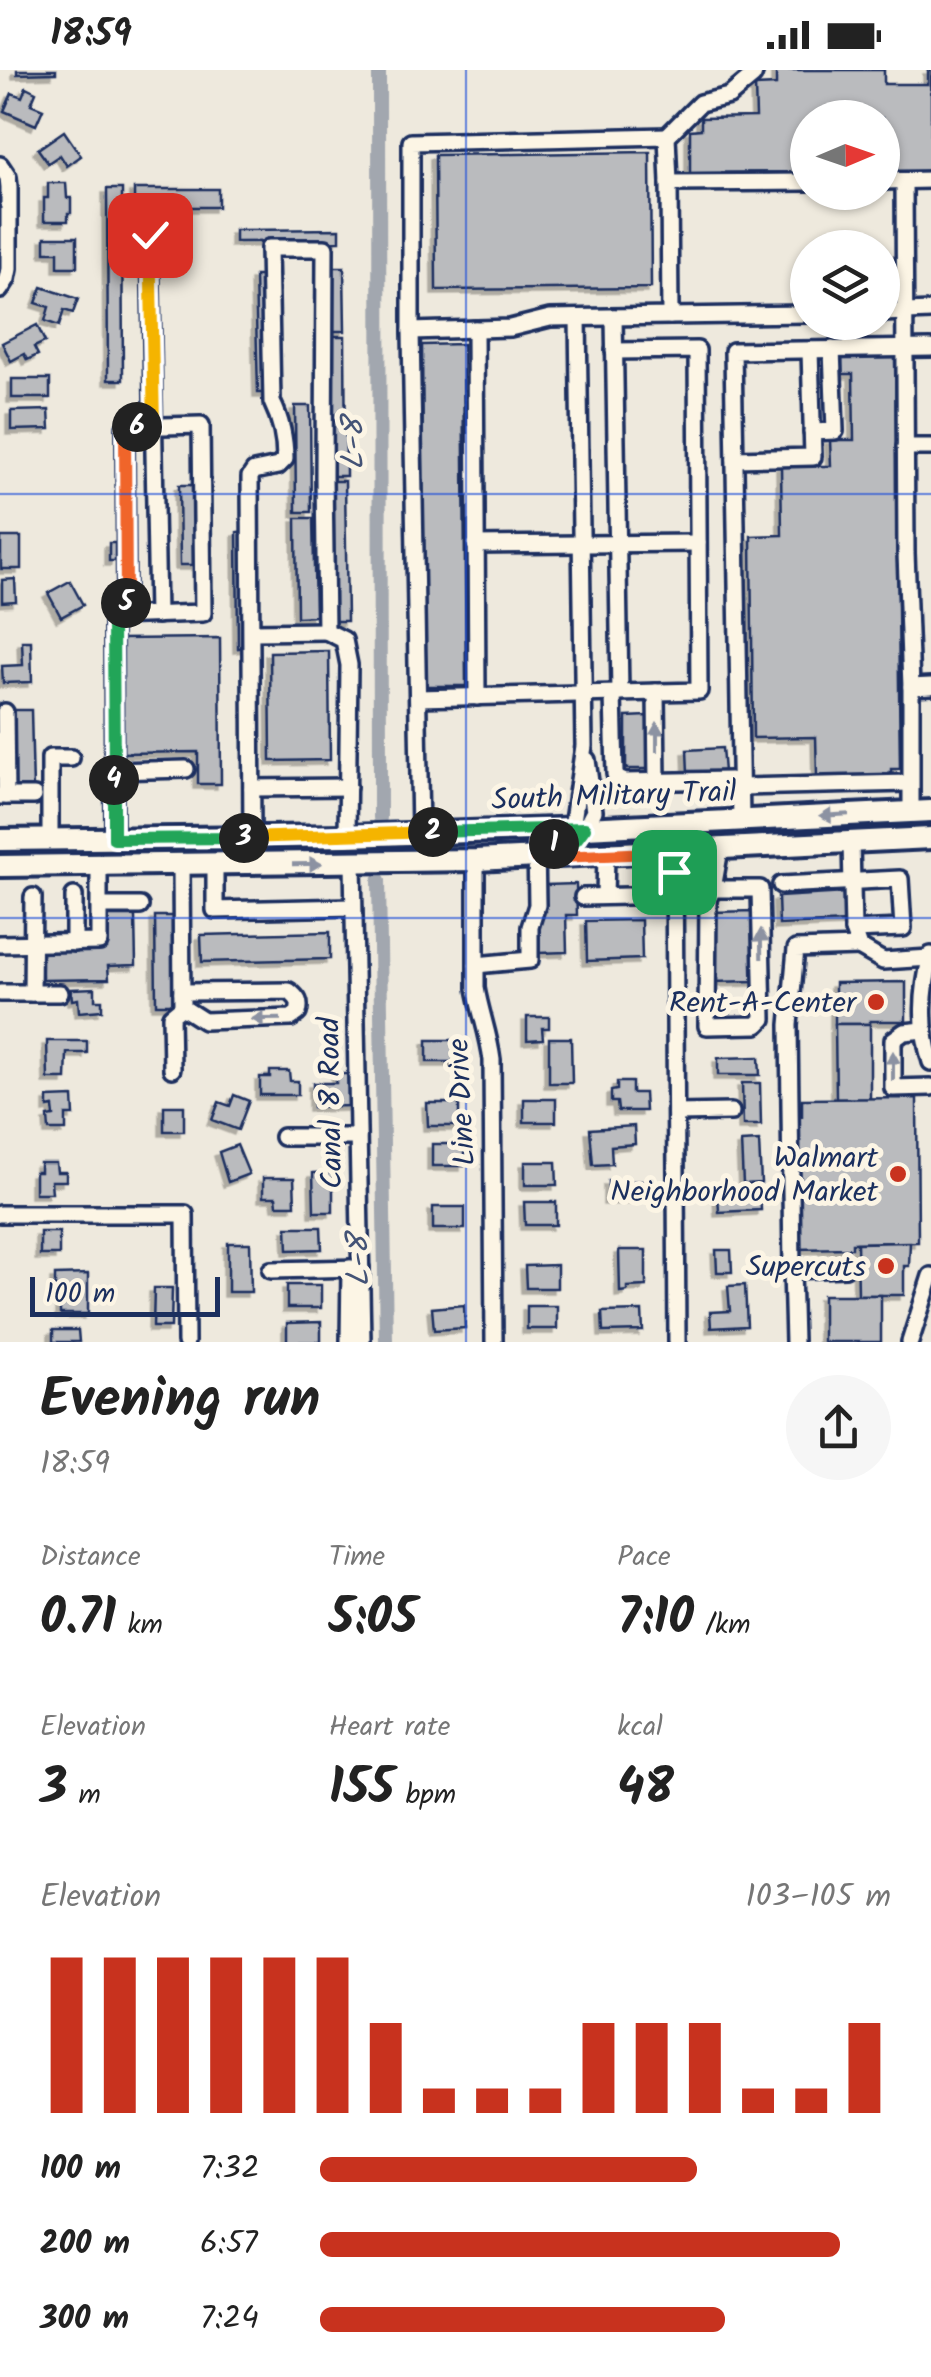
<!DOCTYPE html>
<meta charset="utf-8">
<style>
body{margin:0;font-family:Kalam,sans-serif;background:#f6f6f6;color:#222;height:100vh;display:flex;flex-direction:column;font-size:38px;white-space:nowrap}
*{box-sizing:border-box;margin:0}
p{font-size:32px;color:#767676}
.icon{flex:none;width:55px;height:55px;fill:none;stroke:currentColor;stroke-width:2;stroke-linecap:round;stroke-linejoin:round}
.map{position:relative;height:1272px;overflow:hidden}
.panel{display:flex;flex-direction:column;background:#fff;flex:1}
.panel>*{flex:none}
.needle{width:65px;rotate:88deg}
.fabs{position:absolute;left:790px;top:30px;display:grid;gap:20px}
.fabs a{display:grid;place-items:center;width:110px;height:110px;border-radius:50%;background:#fff;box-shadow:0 2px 8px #0004;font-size:50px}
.scale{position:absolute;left:30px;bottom:25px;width:190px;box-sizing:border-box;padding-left:10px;border:5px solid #1b2f5e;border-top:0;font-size:28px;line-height:35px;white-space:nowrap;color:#1b2f5e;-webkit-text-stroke:8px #fcf5e5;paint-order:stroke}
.pin{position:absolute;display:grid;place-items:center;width:85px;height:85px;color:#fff;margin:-42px;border-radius:20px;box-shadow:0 5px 15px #0006}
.km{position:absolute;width:50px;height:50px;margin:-25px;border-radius:50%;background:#222;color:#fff;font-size:28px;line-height:50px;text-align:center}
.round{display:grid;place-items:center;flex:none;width:105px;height:105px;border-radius:52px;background:#f6f6f6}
.summary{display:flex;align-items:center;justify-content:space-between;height:170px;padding:0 40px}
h1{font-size:55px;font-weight:700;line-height:75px}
.figures{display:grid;grid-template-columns:repeat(3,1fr);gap:15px;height:170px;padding:10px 40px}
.figures div{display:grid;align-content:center}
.figures b{font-size:50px;font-weight:700}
.figures small{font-size:28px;font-weight:400}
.figures p{font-size:28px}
.chart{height:280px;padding:20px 40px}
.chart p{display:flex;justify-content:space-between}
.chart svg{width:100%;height:180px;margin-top:10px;stroke:#c8321e;stroke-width:6}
ul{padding:0 40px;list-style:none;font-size:32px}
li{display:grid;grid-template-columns:160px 120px 1fr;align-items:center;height:75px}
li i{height:25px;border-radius:12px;background:#c8321e}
.status{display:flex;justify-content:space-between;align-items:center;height:70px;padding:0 50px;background:#fff;direction:ltr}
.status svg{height:28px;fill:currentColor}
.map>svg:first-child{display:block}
</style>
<div class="status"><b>18:59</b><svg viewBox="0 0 49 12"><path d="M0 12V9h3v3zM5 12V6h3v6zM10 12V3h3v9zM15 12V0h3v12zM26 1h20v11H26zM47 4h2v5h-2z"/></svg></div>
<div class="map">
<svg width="931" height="1272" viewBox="0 0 931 1272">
<defs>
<filter id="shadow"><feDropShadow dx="-4.5" dy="4.5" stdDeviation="0" flood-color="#0004"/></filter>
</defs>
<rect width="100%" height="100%" fill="#eee9dd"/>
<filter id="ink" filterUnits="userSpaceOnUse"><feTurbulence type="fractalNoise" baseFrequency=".01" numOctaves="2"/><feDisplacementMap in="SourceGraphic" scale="20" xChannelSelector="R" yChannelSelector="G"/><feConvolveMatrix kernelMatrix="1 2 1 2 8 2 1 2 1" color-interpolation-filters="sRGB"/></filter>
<g filter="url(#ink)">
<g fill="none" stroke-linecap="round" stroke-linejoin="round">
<g stroke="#a2a7af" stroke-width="14">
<path d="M379,0l1,748"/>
<path d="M379,810l7,462"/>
</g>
</g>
<g fill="#babbbe" stroke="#1b2f5e" stroke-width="2.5" filter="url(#shadow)">
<path d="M17,0h39v3l-39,1z"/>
<path d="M776,0h108v14h44v-14h3v101h-49v-53h-74v54l-118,1v-43l11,-1v-11l55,-1 -1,-31 21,-1z"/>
<path d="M26,17l10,5 -5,12 12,5 -7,16 -32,-14 8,-18 10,4z"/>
<path d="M64,61l17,25 -14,10 -7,-11 -12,8 -10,-14z"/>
<path d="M650,82l1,136 -215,2 -1,-135z"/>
<path d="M48,113h18l1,15h4v15h-3v8h-24v-23h4z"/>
<path d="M107,119h15l1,191h-15z"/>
<rect x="134" y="119" width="84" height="18"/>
<path d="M340,159v12l-105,1v-12z"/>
<path d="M45,167h32v30h-19v-15h-13z"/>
<path d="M329,197h15l1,64h-15z"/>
<path d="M255,206h10l2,117h-9z"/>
<path d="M42,217l36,12 -5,14 -9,-3 -5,16 -14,-5 4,-14 -13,-4z"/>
<path d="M37,255l8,17 -11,5 4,8 -11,5 -3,-6 -13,7 -9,-18z"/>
<path d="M329,266h16l1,140h-15z"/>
<path d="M463,274l3,342h-41l-3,-341z"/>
<path d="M842,286h53l5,413h-9v8h-74l-1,-40 -63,1 -2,-202 31,-1 -1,-69h50l-1,-26h24l-1,-66h-11z"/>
<rect x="12" y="309" width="38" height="19"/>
<path d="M295,336h15l1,106h-15z"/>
<path d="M49,340l1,19 -39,1v-19z"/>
<path d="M331,411h14l2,140h-15z"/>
<path d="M179,415h14l2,80h-15z"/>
<path d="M296,448h17l2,98 -18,1z"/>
<path d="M246,461l2,116 -10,1 -1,-116z"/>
<rect x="1" y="467" width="20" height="32"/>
<rect x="109" y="473" width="6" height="18"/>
<path d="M15,509l1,22 -14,1v-22z"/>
<path d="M70,511l13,24 -22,12 -13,-24z"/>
<path d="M220,568l1,146h-23v-32l-80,1 -1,-114z"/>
<path d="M22,571h9l1,41 -29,1 -1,-17 21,-1z"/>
<path d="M329,581l1,109 -59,1 -1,-109z"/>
<path d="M12,640h19l2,80h-19z"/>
<path d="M648,646l1,53h-23v-52z"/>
<path d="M722,678l2,24 -36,1 -1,-23z"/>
<path d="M576,814l1,31h-11l1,37 -29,1 -1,-42h9l-1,-26z"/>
<path d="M846,823l2,29 -69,3 -1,-28z"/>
<path d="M756,841l1,70 -47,1 -1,-70z"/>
<path d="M107,846h28l1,49 -28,1 1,13 -67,1 -1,-30 66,-1z"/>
<path d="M155,846h18l2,88h-19z"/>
<path d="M641,850l1,39 -55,2 -1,-40z"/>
<path d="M330,862v27l-128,3 -1,-27z"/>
<path d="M906,912v39h-36v3h-35v-41z"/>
<path d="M95,918v12h7v10l-23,2 -1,-13 -6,1 -1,-11z"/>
<path d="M527,947h22v11h-7l1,11 -16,1z"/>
<path d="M835,954h35v75h-34z"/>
<path d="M549,968h22l1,45h-23z"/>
<rect x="427" y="970" width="31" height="22"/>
<path d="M47,971h40v12h-20l-1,26h-18z"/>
<path d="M759,987l1,18h-42v-17z"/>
<path d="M270,1001h19l1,10h8v14h-38v-18h10z"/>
<path d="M336,1004h14v32l-37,1v-24h23z"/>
<path d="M617,1012h15v11h12l1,18h-27l-1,-9h-6v-11l6,-1z"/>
<path d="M742,1013h18l1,42h-18z"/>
<path d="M234,1025l15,6 -11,29 -26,-10 7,-18 11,4z"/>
<path d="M73,1027l1,18h-8v15h-17l-1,-13 6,-1 -1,-9 -5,1v-10z"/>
<path d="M917,1028l1,144 -66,1v5l-58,1v-133h8v-17z"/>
<rect x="524" y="1029" width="32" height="23"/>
<path d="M427,1033h32v23h-31z"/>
<rect x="164" y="1036" width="20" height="25"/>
<path d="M634,1056l1,18 -24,2 1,18 -19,1 -3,-36z"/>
<path d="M759,1071l2,42 -18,1 -2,-42z"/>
<rect x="432" y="1074" width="32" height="22"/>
<path d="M237,1075l12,29 -21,8 -9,-30z"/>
<path d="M525,1092h31l1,23h-32z"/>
<path d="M40,1093h16l1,9h9v9h-15l1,12h-17v-21h5z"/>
<path d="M333,1102v40h-19l-1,-39z"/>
<path d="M263,1108h31l1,27h-18l-1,-8h-13z"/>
<path d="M608,1111h36v18l-36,1z"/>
<path d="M760,1122l1,18 -42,2 -1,-18z"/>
<path d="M524,1132h32v23h-31z"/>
<rect x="433" y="1137" width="32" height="22"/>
<path d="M287,1157h34l1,22 -34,1z"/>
<rect x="40" y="1162" width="19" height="23"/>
<path d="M910,1172l-1,24h-5v29h-46l-1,-52z"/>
<path d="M228,1173h22l1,49h-23z"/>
<path d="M619,1180h27v36l-19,1v4l-7,1z"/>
<path d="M716,1180h15l1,22h-15z"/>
<path d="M557,1195v23h-31l-1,-22z"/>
<path d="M88,1204v40h-28v-24h-5v-15z"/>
<rect x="287" y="1215" width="34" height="23"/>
<path d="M745,1215l2,41 -36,2 -1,-16 20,-1 -2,-25z"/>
<path d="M154,1218h18l-1,39h-18z"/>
<rect x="823" y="1225" width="58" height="47"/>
<path d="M464,1235l1,23 -31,2 -2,-22z"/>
<rect x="527" y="1236" width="30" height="23"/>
<path d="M642,1241l1,20 -40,1 -1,-20z"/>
<path d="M321,1252v20h-34v-19z"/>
<path d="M53,1260h25l1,12h-26z"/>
</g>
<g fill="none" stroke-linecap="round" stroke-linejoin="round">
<g stroke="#1b2f5e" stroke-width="22">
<g id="minor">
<path d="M0,95l8,12 1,10v82l-2,10 -7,11"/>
<path d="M882,111l49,-1"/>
<path d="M904,111l2,372 5,134v125"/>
<path d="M669,113l-2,-47 33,-33 29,-7 24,-20 2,-6"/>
<path d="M150,165l7,380"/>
<path d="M882,243l49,-2"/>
<path d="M670,246l138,-2"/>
<path d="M614,247l6,376"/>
<path d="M475,259l2,368"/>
<path d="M411,261l99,-3 40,-10 120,-2 -1,-133 139,-1"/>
<path d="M812,362l23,-1 -3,-82"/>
<path d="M905,377h26"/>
<path d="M735,389l78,-2 -3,-107"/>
<path d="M475,475l223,-2"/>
<path d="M253,562l73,-1"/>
<path d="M911,617l20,-1"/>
<path d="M656,622l1,90"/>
<path d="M613,624l2,80 3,5 7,3 105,-2 11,7 169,-4"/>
<path d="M418,628l281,-7 -2,-341 -83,1"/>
<path d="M5,642l1,84"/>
<path d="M114,701l72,-2"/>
<path d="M252,718l96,-1"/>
<path d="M0,726h34"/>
<path d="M741,750l-8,-469 198,-3"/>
<path d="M572,758l12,-82 -6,-428"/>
<path d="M585,758l9,-17 -7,-51"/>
<path d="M420,762l-9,-501v-189l256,-6"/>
<path d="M252,768l-2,-361 4,-6 24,-5 7,-7c0,-19 -4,-39 -13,-57l-3,-154h56l-1,229 2,154 18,9 5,25 -2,171"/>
<path d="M114,769l-1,-223 90,-3 -2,-188 -76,2 1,189"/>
<path d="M50,770v-82h21"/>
<path d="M851,772l2,88 6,17 24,14 47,-3"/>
<path d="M674,782l3,490"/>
<path d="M476,790v128c4,24 13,47 16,72l2,282"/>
<path d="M353,793l9,479"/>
<path d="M215,795v45l138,-3"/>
<path d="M781,815l119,-6 3,49 -50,2"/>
<path d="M713,819h47l3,130 -6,6 -50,1 1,-127 5,-10 7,-40"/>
<path d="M605,826l1,-41"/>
<path d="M583,827l91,-2"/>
<path d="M99,836h41"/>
<path d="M74,873v-47"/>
<path d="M0,874l99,-2v-76"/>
<path d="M931,885c-9,37 -11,71 0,107"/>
<path d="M476,895l54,-5v-33l7,-22 -1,-60"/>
<path d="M182,922l107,-1c9,7 12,11 9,22l-7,5 -87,3 -22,-14"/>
<path d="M0,923h60"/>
<path d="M32,923l1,-96"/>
<path d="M924,960l-20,2 -11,8v48l38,-1"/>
<path d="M172,999l-1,-53 11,-9 -1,-142"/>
<path d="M676,1043l55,-1"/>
<path d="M283,1067h75"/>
<path d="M0,1144h185l1,128"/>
<path d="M271,1200l90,-2"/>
<path d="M792,1200l-3,-245 7,-76 63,-2"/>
<path d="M349,1272l1,-74"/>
<path d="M794,1272l-2,-72 53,-2"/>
<path d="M910,1272l21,-66"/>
</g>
</g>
<g stroke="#1b2f5e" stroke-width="28">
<g id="major">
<path d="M0,770l347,-4 238,-8 346,-17"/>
<path d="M0,796l476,-6 455,-22"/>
</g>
</g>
<use href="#minor" stroke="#fcf5e5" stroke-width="15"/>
<use href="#major" stroke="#fcf5e5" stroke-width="20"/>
</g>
<defs><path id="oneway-solid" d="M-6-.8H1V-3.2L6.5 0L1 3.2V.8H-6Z" transform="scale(2.5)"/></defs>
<g fill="#8c92a2">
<use href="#oneway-solid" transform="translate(657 667) rotate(-90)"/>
<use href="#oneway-solid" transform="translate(834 745) rotate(177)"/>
<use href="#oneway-solid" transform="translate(307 794) rotate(-1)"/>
<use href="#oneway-solid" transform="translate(761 874) rotate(-91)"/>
<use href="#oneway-solid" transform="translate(266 949) rotate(179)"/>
<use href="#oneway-solid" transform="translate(893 996) rotate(-90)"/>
</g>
</g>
<g fill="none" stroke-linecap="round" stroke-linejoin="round" filter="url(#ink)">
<g stroke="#fff" stroke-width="20">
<path id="split-1" d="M554,774l-18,1v13l138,-6v20"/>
</g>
<g stroke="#fff" stroke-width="20">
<path id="split-2" d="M433,762l152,-4 -9,12 -22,4"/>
</g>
<g stroke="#fff" stroke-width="20">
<path id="split-3" d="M244,768l189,-6"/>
</g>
<g stroke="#fff" stroke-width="20">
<path id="split-4" d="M114,710v59l130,-1"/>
</g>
<g stroke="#fff" stroke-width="20">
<path id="split-5" d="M114,710l-1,-164h13v-13"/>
</g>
<g stroke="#fff" stroke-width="20">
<path id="split-6" d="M126,533l-1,-176h12"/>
</g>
<g stroke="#fff" stroke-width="20">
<path id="split-7" d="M137,357l17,-1 -4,-191"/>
</g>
<use href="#split-1" stroke="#f0652b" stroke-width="12"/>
<use href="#split-2" stroke="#22a559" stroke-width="12"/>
<use href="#split-3" stroke="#f5b400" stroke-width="12"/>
<use href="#split-4" stroke="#22a559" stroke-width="12"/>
<use href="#split-5" stroke="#22a559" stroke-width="12"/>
<use href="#split-6" stroke="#f0652b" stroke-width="12"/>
<use href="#split-7" stroke="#f5b400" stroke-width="12"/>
</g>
<path fill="none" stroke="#1d4ed8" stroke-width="2.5" stroke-opacity="0.55" d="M466,0v1272M0,424h931M0,848h931"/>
<g fill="#c8321e" stroke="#fcf5e5" stroke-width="4">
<circle cx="876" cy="932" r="10"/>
<circle cx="898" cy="1104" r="10"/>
<circle cx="886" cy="1196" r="10"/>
</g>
<g text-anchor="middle" stroke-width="10" stroke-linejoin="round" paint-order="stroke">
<g font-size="30" fill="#1b2f5e" stroke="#fcf5e5">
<text transform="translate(614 725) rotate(-2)" y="10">South Military Trail</text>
<text transform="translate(461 1032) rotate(-93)" y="10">Line Drive</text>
<text transform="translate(330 1033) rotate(-91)" y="10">Canal 8 Road</text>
</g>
<g font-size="30" fill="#1b2f5e" stroke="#fcf5e5" text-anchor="end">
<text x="856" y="942">Rent-A-Center</text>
<text x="878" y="1097">Walmart<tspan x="878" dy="34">Neighborhood Market</tspan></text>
<text x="866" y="1206">Supercuts</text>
</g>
<g font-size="32" font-style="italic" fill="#445376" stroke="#fcf5e5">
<text transform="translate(352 374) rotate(-90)" y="11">L-8</text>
<text transform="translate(357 1191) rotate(-91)" y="11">L-8</text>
</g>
</g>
</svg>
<div class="fabs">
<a><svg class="needle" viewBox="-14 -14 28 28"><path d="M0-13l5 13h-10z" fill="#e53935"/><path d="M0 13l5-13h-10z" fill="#767676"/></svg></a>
<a><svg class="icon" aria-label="layers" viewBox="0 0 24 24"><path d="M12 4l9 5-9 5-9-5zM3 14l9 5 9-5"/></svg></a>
</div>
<div class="scale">100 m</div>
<div class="pin" style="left:674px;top:802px;background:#1e9e55"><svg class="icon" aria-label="arrive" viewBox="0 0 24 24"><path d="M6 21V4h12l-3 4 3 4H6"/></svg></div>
<div class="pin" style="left:150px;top:165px;background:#d93025"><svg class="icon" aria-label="check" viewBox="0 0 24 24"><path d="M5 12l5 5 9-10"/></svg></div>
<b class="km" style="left:554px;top:774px">1</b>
<b class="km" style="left:433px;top:762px">2</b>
<b class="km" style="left:244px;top:768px">3</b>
<b class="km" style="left:114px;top:710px">4</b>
<b class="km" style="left:126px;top:533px">5</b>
<b class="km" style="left:137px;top:357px">6</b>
</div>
<section class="panel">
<div class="summary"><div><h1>Evening run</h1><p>18:59</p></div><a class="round"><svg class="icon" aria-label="share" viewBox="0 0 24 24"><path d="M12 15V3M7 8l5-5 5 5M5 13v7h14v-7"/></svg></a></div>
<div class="figures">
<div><p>Distance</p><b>0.71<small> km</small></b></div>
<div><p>Time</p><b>5:05</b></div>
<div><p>Pace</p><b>7:10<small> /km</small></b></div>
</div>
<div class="figures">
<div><p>Elevation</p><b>3<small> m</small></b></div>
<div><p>Heart rate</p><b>155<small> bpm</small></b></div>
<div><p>kcal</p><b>48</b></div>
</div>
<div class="chart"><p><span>Elevation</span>103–105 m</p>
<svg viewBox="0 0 160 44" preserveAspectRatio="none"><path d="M5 44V6M15 44V6M25 44V6M35 44V6M45 44V6M55 44V6M65 44V22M75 44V38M85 44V38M95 44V38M105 44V22M115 44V22M125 44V22M135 44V38M145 44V38M155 44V22"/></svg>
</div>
<ul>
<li><b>100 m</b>7:32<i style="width:66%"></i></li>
<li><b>200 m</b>6:57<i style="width:91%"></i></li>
<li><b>300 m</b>7:24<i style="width:71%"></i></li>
</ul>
</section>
